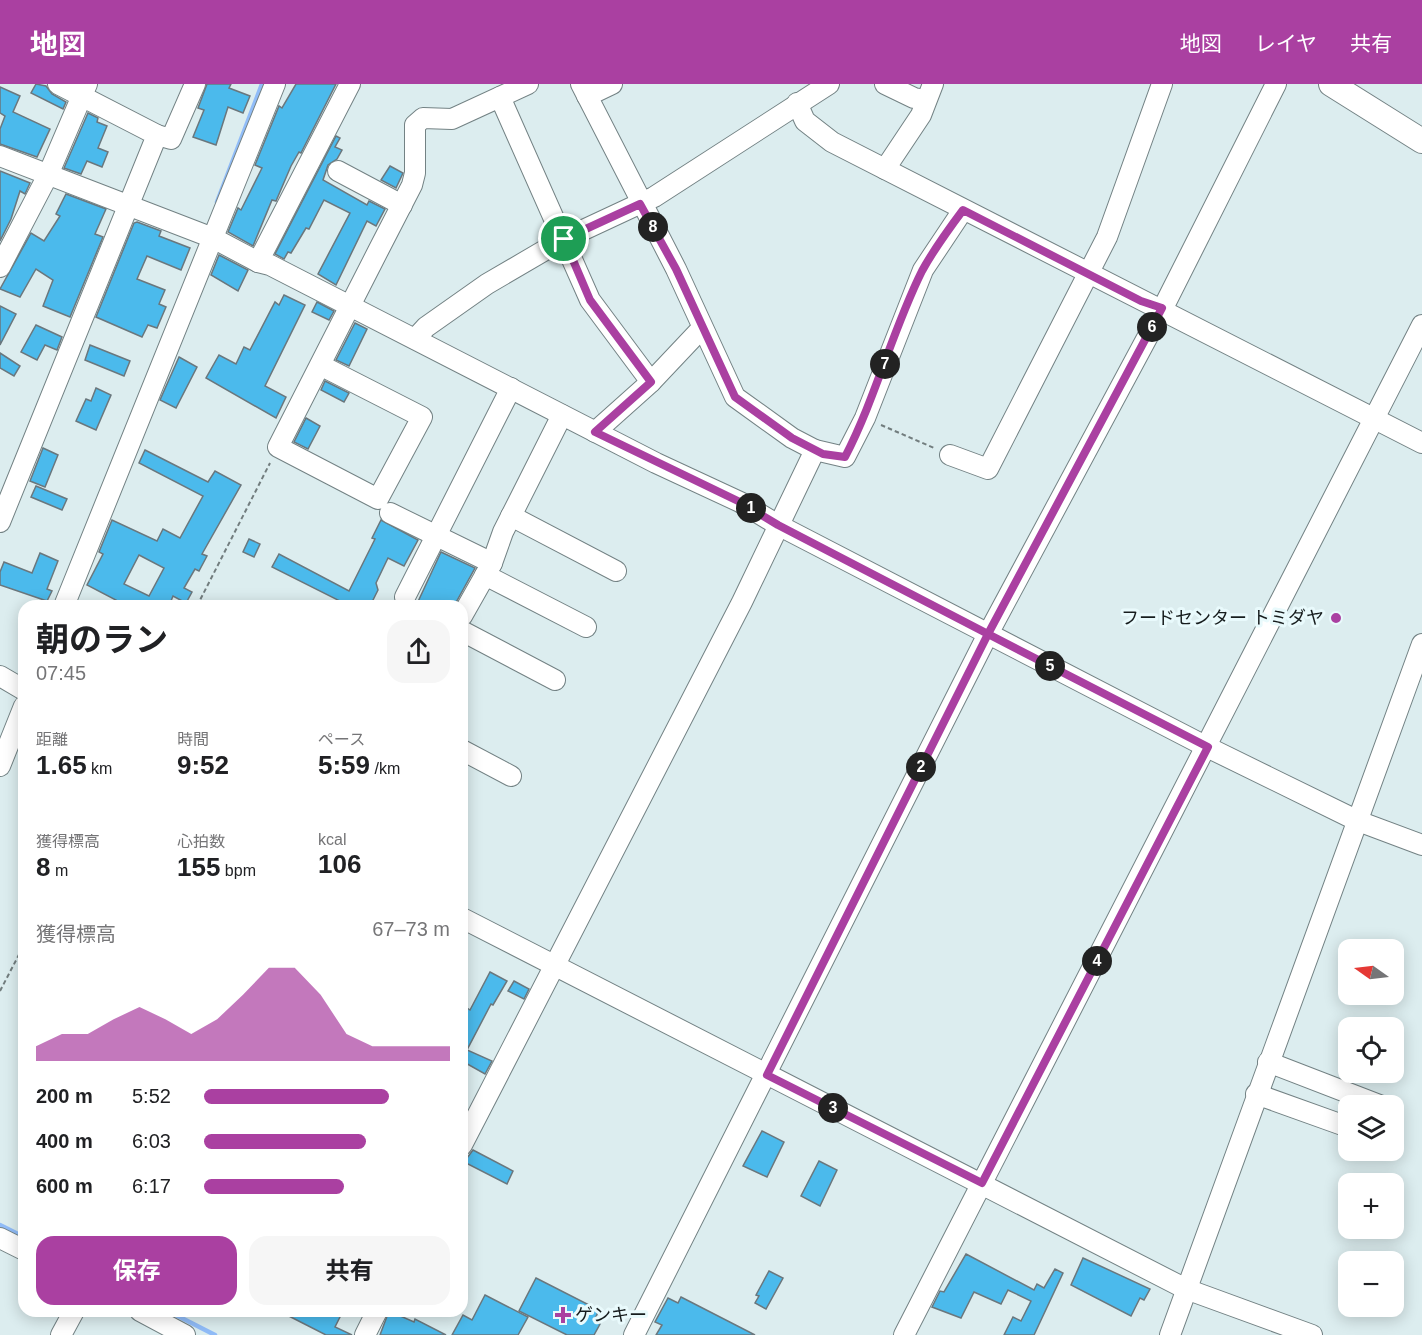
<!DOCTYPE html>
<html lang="ja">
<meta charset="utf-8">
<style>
body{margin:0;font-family:Helvetica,"Noto Sans JP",sans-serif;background:#f6f6f6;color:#202124;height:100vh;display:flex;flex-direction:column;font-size:22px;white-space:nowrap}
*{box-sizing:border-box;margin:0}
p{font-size:20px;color:#757577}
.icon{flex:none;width:33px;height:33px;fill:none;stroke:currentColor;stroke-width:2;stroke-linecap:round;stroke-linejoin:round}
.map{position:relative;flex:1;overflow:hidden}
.sheet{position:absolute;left:18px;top:516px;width:450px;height:717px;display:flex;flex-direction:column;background:#fff;border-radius:18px;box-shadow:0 3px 15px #0003}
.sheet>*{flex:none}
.needle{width:39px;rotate:284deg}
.fabs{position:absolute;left:1338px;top:855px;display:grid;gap:12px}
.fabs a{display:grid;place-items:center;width:66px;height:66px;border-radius:12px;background:#fff;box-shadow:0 3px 15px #0003;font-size:30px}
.pin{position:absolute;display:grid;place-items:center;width:51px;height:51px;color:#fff;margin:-26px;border:3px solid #fff;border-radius:50%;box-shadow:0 2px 6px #0007}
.km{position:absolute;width:30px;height:30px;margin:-15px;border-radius:50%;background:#222;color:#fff;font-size:16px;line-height:30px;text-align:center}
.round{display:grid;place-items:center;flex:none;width:63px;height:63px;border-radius:18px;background:#f6f6f6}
.overview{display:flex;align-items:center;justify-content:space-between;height:102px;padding:0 18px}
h1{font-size:33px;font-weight:700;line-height:45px}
.stats{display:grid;grid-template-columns:repeat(3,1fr);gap:9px;height:102px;padding:6px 18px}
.stats div{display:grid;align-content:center}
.stats b{font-size:26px;font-weight:700}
.stats small{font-size:16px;font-weight:400}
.stats p{font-size:16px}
.chart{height:168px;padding:12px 18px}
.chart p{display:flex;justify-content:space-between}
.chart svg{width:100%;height:108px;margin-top:6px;fill:#aa40a1;opacity:.7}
.action{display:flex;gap:12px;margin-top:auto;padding:12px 18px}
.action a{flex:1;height:69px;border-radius:18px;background:#aa40a1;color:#fff;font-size:24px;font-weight:700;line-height:69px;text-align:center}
.action a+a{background:#f6f6f6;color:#202124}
ul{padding:0 18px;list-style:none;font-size:20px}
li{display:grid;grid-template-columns:96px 72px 1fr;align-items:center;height:45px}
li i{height:15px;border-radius:8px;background:#aa40a1}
header{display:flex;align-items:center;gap:36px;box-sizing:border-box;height:84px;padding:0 30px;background:#aa40a1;color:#fff}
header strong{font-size:28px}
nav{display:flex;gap:33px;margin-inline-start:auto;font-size:21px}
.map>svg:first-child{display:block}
</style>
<header>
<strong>地図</strong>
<nav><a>地図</a><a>レイヤ</a><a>共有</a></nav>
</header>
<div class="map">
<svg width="1422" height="1251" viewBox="0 0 1422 1251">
<rect width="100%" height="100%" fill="#dcedef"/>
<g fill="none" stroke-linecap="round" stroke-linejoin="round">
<g stroke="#90bcf8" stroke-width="4.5">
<path d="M217,118l45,-118"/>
<path d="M0,1141l24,12"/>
<path d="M168,1227l47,24"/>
</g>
</g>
<g fill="#4bbaec" stroke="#6a777d" stroke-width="1.5" fill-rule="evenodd">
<path d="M36,0l10,2 6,8 14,8 -3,7 -32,-16z"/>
<path d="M207,0h24l-2,4 21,8 -7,17 -15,-6 -12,38 -23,-8 11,-27 -6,-2z"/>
<path d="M296,0h40l-35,69 -2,-1 -8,14 -15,35 -4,-1 -19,46 -25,-14 10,-24 3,2 21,-42 -7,-3 24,-59 3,2z"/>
<path d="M0,3l20,9 -7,16 37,17 -13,28 -37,-13v-15l5,-13 -5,-3z"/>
<path d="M88,29l10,5 -1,4 10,4 -9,22 10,4 -6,15 -15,-6 -6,13 -17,-6z"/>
<path d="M336,52l4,2 -5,9 7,3 -5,9 -9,6 -5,15 44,25 2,-4 16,8 -9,17 -9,-5 -31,64 -18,-11 32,-61 -26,-13 -15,29 -3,-1 -15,25 -3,-1 -4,7 -9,-5z"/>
<path d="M390,82l13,7 -7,15 -15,-8z"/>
<path d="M0,87l30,12 -5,11 -5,-3 -9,28 -11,22z"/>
<path d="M66,110l40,15 -11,25 8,3 -33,80 -27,-11 10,-26 -17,-11 -16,28 -20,-8 31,-56 13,8 16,-25 -4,-2z"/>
<path d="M137,138l24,9 -2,5 31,12 -9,22 -34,-14 -10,23 28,11 -6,14 7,3 -9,21 -9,-3 -6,12 -46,-20 38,-94z"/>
<path d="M219,171l29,15 -10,21 -27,-16z"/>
<path d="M284,211l21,10 -40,81 21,11 -10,21 -70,-40 13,-23 17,9 8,-17 6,3 25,-48 4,3z"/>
<path d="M317,218l17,9 -5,9 -17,-8z"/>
<path d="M0,222l16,8 -16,31z"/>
<path d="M355,239l12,6 -18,37 -13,-6z"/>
<path d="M36,241l26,12 -5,13 -12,-5 -8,15 -16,-8z"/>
<path d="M90,261l40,16 -6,15 -39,-16z"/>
<path d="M0,269l20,13 -6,10 -14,-8z"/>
<path d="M179,273l18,10 -21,41 -16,-8z"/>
<path d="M325,297l24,12 -5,9 -23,-12z"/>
<path d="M96,304l15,7 -15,35 -20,-9 10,-22 5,2z"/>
<path d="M306,334l14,8 -12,23 -14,-7z"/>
<path d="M43,364l15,7 -13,32 -15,-6z"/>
<path d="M145,366l63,32 7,-11 26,14 -39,69 5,2 -8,15 -4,-2 -11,19 8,4 -6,11 -13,-7 -4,10h-56l3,-6 -29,-15 16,-31 -4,-2 13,-32 45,21 6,-12 17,9 23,-42 -64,-33zM139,471l25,13 -15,28 -25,-12z"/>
<path d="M36,402l31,13 -5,11 -31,-13z"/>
<path d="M381,436l37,20 -14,26 -16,-8 -12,25 2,7 -8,16h-32l2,-5 -68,-34 7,-13 70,37 26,-52 -3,-1z"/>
<path d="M249,455l11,5 -6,13 -11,-5z"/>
<path d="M441,468l34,16 -21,38h-38z"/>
<path d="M40,469l18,8 -11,28 5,2 -5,10 -47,-16v-13l4,-10 28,11z"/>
<path d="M490,888l17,9 -14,24 -2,-1 -24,46 25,11 -7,13 -23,-13v-44l5,-9 3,2z"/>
<path d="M514,897l15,8 -5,10 -16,-8z"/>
<path d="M762,1047l22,11 -17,35 -24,-11z"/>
<path d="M473,1066l40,21 -6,13 -43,-22z"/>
<path d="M819,1077l18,9 -17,36 -19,-10z"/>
<path d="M966,1170l68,36 3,-6 7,4 11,-19 8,4 -29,62h-30l9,-18 8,4 10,-20 -23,-11 -7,14 -27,-12 -13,26 -29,-11 8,-16 4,1z"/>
<path d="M1083,1174l67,31 -6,11 -4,-2 -9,18 -60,-31z"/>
<path d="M769,1187l14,7 -17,31 -11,-6 4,-7 -3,-1z"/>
<path d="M536,1194l63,32 -5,11 6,3 -6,11h-27l-48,-24z"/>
<path d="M485,1211l43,22 -10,18h-66l11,-20 9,5z"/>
<path d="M681,1213l74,38h-99l6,-10 -7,-3 13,-24 10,5z"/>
<path d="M279,1227h64l-8,16 17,8h-26z"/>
<path d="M389,1227l25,11 1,-3 31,16h-66z"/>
</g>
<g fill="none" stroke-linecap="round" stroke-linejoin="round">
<g stroke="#738284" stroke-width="22">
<g id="minor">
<path d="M885,0l29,14 12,2"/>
<path d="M587,12l25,-12"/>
<path d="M500,13l90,203 61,82"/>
<path d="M797,19l8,18 27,21 590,301"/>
<path d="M157,51l14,4 24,-55"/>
<path d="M0,72l213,82 45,24 12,3 386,198 84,39 38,23 429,222 151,74 64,24"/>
<path d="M885,85l36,-54 12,-31"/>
<path d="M338,87l64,34"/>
<path d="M258,178l92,-178"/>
<path d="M0,183l48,-92 39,-91"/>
<path d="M415,255l11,-12 61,-43 77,-45 90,-42 175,-113"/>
<path d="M320,281l102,52 -44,82 -100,-52c45,-88 89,-175 134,-262l3,-12v-48l8,-7 29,1 76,-35"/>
<path d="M595,348l56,-50 51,-54"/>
<path d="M815,366l30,7 20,-39 58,-148 40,-60"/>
<path d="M950,371l38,14 119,-232 55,-153"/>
<path d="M390,429l102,50"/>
<path d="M511,432l105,55"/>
<path d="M0,438l157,-387 -99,-51"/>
<path d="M485,491l101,52"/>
<path d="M405,513l106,-209"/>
<path d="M64,522l211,-522"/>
<path d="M462,532l30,-53 11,-31 59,-117"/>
<path d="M462,547l93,49"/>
<path d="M0,592l24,14"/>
<path d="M462,666l49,26"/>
<path d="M0,682l24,-60"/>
<path d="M462,834l724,371 126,46"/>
<path d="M1268,978l114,44"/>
<path d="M1256,1010l92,33"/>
<path d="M462,1061l280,-543 73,-152 -23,-12 -57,-41 -59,-128 -95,-185"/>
<path d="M0,1154l24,12"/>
<path d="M140,1227l45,24"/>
<path d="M61,1251l13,-24"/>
<path d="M365,1251l12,-24"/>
<path d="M634,1251l354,-701 175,-326 113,-224"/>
<path d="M904,1251l518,-1010"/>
<path d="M1170,1251l252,-691"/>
</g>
</g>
<g stroke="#738284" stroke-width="26">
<path id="major" d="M1331,0l91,57"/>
</g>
<g stroke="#727d7e" stroke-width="2" stroke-dasharray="4.5 3" stroke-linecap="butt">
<path d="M881,341l53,23"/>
<path d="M197,522l73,-143"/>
<path d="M0,907l24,-46"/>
</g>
<use href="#minor" stroke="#fff" stroke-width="20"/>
<use href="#major" stroke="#fff" stroke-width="24"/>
</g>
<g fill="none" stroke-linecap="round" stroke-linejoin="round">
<g stroke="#fff" stroke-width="12">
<path id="route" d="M564,155l26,61 61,82 -56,50 145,70 38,23 210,109 -221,441 215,108 226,-436 -220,-113 174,-326 -21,-7 -178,-91c-15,20 -29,39 -41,61 -30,60 -46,126 -77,186l-22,-3 -31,-16 -57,-41 -59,-128 -36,-65 -76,35"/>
</g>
<use href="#route" stroke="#aa40a1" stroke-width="8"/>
</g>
<g fill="#aa40a1" stroke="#e9fafc" stroke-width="2">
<circle cx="1336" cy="534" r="6"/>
<path d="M560 1222h6v6h6v6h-6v6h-6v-6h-6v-6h6z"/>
</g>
<g text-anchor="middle" stroke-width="6" stroke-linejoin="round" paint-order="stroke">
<g font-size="18" fill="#161c1d" stroke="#e9fafc" text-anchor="end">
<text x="1324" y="540">フードセンター トミダヤ</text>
<text x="575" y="1237" text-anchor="start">ゲンキー</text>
</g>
</g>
</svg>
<div class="fabs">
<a><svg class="needle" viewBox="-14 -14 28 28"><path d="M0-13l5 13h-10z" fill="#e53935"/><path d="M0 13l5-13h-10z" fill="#757577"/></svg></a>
<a><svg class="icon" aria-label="locate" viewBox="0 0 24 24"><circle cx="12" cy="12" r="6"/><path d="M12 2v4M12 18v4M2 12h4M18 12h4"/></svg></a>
<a><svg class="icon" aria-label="layers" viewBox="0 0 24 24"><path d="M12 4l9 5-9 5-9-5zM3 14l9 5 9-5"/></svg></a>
<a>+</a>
<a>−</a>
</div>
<div class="pin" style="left:564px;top:155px;background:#1e9e55"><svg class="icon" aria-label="arrive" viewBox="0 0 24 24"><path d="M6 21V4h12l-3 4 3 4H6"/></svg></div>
<b class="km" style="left:751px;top:424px">1</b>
<b class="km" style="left:921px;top:683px">2</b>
<b class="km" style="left:833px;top:1024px">3</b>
<b class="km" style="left:1097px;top:877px">4</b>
<b class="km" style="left:1050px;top:582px">5</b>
<b class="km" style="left:1152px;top:243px">6</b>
<b class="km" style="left:885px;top:280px">7</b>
<b class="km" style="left:653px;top:143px">8</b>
<section class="sheet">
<div class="overview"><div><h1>朝のラン</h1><p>07:45</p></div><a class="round"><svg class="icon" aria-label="share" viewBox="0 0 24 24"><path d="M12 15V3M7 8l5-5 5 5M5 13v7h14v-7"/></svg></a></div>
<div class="stats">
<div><p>距離</p><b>1.65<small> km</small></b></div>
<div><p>時間</p><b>9:52</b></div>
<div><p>ペース</p><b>5:59<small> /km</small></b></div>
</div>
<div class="stats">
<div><p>獲得標高</p><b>8<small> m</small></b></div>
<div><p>心拍数</p><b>155<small> bpm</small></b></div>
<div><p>kcal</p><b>106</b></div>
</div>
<div class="chart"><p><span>獲得標高</span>67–73 m</p>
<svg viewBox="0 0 160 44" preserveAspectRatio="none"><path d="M0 44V38L10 33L20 33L30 27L40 22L50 27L60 33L70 27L80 17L90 6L100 6L110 17L120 33L130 38L140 38L150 38L160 38V44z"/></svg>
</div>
<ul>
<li><b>200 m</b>5:52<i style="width:75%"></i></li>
<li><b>400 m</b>6:03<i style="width:66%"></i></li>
<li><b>600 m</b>6:17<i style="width:57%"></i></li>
</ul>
<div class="action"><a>保存</a><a>共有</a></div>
</section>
</div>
